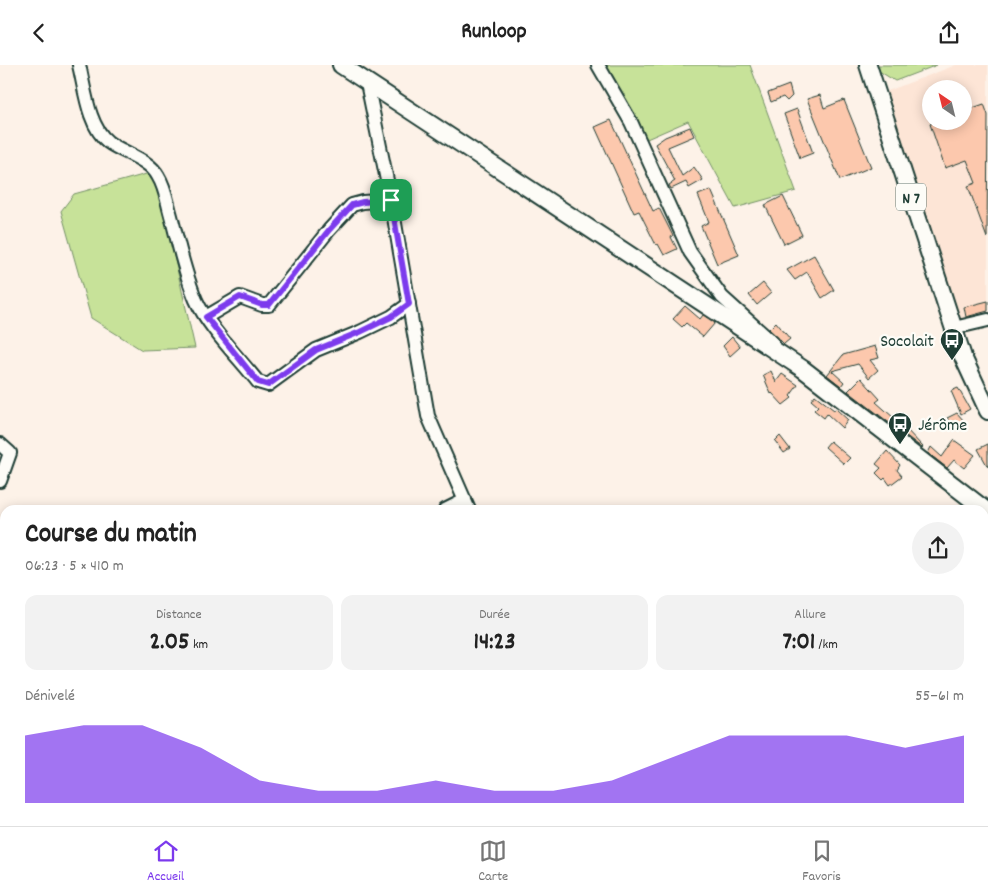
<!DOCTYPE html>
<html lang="fr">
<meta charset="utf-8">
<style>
body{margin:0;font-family:Dekko,sans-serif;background:#f2f2f2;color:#222;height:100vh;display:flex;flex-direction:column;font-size:19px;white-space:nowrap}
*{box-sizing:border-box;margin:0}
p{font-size:16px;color:#767676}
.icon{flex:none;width:28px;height:28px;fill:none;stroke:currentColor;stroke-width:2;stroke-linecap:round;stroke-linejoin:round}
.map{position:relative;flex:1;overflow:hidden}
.side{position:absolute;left:0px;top:440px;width:989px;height:321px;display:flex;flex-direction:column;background:#fff;border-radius:15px 15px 0 0;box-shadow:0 2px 12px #0003}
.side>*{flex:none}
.needle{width:32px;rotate:325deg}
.fabs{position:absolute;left:922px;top:15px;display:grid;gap:10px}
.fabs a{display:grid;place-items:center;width:50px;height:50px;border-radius:50%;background:#fff;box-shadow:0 2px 12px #0003;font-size:25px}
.pin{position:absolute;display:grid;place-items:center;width:42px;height:42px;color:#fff;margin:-21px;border-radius:10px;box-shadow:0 2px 8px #0006}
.round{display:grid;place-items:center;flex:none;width:52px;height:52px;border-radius:26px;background:#f2f2f2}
.summary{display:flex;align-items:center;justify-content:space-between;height:85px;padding:0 25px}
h1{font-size:28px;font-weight:700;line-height:38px}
.figures{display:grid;grid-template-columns:repeat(3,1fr);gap:8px;height:85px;padding:5px 25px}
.figures div{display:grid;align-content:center;border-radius:12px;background:#f2f2f2;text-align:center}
.figures b{font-size:25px;font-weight:700}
.figures small{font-size:14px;font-weight:400}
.figures p{font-size:14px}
.chart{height:140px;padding:10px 25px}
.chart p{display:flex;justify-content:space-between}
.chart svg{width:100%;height:90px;margin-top:5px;fill:#7c3aed;opacity:.7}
header{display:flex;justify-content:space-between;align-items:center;height:65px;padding:0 25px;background:#fff;font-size:22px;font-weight:700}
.menu{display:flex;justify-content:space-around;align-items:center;height:70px;border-top:1px solid #e0e0e0;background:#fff;font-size:14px;color:#767676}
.menu a{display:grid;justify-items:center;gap:2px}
.menu .on{color:#7c3aed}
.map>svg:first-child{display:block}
</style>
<header><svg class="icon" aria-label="back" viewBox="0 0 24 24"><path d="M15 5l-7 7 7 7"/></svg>Runloop<svg class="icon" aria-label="share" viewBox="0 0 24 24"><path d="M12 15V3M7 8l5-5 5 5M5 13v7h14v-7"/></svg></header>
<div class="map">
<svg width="988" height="761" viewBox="0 0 988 761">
<rect width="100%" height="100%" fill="#fdf2e8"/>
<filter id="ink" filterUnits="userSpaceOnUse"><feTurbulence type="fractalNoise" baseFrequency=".02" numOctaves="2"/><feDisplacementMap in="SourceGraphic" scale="10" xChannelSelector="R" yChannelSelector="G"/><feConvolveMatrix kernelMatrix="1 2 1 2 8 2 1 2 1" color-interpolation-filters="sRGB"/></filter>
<g filter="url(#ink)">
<path fill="#fde5d6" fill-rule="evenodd" d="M956,0h32v247l-31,8 -72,-228zM931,24h33v32h-33z"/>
<g fill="#c7e299" stroke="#739066">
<path d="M598,0h152l46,126 -61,17 -47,-87 -48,21z"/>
<path d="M876,0h61l-42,16 -16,-10z"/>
<path d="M150,108l7,8 38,167 -53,2 -51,-32 -30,-107 13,-17z"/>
</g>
<g fill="#fcc8ad" stroke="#1f3d34">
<path d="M789,20l3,11 -5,5 -4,-4 -12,5 -3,-9z"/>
<path d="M820,30l4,13 20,-8 27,67 -31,13 -33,-81z"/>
<path d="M984,39l4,11 -1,123 -19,-52 8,-3 -9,-23 -22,8 -15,-44 7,-3h27v-10z"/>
<path d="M797,44l16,44 -13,5 -16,-44z"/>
<path d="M611,55l42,91 6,-3 14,28 -2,1 6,12 -13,6 -6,-11 -2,1 -17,-34 -5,2 -39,-86z"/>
<path d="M690,62l4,9 -26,11 14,29 12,-9 9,13 -14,8 -3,-6 -15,7 -2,-4 6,-4 -20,-37 10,-7z"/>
<path d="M711,125l28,65 -22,9 -16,-38 8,-4 -11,-27z"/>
<path d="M783,131l19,39 -18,9 -19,-39z"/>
<path d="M814,190l20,35 -12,8 -15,-26 -12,8 -8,-10z"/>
<path d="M763,218l8,10 -14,12 -8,-10z"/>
<path d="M988,236v10l-22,6 -2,-10z"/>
<path d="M685,241l15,13 3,-4 12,8 -12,14 -17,-14 -4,4 -9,-8z"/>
<path d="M776,257l14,17 -6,5 -15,-15z"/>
<path d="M732,272l8,10 -10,9 -7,-10z"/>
<path d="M875,281l4,12 -9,2 8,10 -9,8 -11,-14 -26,7 12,11 -3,4 -14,-11 16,-20z"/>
<path d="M771,306l5,11 6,-8 16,11 -8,11 2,2 -9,7 -11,-12 -1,1 -8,-19z"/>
<path d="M861,313l19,21 -4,3 27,24 20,21 -1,1 -74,-57z"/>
<path d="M958,323l12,21 -9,5 -10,-23z"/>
<path d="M815,330l19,15 2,-1 12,11 -6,8 -15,-14 -3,4 -10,-8 4,-4 -7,-6z"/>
<path d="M957,348l7,8 -10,8 -7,-11z"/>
<path d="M780,371l10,13 -6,4 -9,-12z"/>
<path d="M954,375l21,15 -11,13 -10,-8 -7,8 -19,-15 3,-6 11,10z"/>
<path d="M830,376l20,17 -6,6 -19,-17z"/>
<path d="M988,379v23l-10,-18z"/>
<path d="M887,386l13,14 -3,5 5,6 -12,9 -5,-7 -2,2 -7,-7 5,-5 -5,-4z"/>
</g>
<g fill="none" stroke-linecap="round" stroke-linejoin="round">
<g stroke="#1f3d34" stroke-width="16">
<g id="minor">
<path d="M79,0c6,24 9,61 29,77 15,11 41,17 50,34 7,11 9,25 12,36 8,29 14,60 26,88 12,27 43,58 62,82l10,3 48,-35 44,-18 31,-15 18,-13"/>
<path d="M598,0l33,57 59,130 32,45 51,46"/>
<path d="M367,18l24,117 37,216 41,94"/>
<path d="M206,252l34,-20 22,8h7l60,-75 23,-25 11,-3 28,-2"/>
<path d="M954,263l34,-8"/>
<path d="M0,379l10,9 -10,28"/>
<path d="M445,445l20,-10"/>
<path d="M0,466l5,4"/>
<path d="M0,505l5,17"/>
<path d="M0,557l5,-6"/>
<path d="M0,573c4,10 3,26 0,37"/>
<path d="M984,603l2,-1 2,2"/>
<path d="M0,684l5,-3"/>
<path d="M656,756l3,5"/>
</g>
</g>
<g stroke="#1f3d34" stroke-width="20">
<g id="major">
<path d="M341,0l462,304 185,143"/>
<path d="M868,0l95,292 25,54"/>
</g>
</g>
<use href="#minor" stroke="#fdfcf7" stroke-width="12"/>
<use href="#major" stroke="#fdfcf7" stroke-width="16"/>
</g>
</g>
<g fill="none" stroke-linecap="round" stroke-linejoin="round" filter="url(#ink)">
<g stroke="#fff" stroke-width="10">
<path id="route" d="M391,135l18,104 -18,13 -31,15 -44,18 -48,35 -10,-3 -52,-65 34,-20 22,8h7l60,-75 23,-25 11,-3z"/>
</g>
<use href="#route" stroke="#7c3aed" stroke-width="6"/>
</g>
<defs>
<g id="bus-pin" transform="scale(1.25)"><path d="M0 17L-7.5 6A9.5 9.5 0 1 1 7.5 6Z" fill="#1f3d34" stroke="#fdfcf7"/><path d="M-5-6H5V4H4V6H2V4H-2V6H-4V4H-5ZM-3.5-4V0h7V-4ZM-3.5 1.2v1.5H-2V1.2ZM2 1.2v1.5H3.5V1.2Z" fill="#fff"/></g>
</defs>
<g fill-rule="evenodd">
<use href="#bus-pin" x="952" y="275"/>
<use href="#bus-pin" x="900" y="359"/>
</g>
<g text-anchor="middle" stroke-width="4.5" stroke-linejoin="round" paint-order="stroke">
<rect fill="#fdfcf7" stroke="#62766e" stroke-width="1" x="896" y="118.5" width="30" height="27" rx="4"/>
<g font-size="16" font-weight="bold" fill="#1f3d34">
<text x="911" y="138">N 7</text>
</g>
<g font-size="18" fill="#1f3d34" stroke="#fdfcf7" text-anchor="end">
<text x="934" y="281">Socolait</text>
<text x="918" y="365" text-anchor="start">Jérôme</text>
</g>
</g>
</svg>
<div class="fabs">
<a><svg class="needle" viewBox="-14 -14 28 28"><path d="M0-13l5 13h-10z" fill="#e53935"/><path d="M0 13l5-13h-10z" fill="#767676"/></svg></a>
</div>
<div class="pin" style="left:391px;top:135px;background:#1e9e55"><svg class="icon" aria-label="arrive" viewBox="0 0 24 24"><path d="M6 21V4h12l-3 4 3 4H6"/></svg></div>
<section class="side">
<div class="summary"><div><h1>Course du matin</h1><p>06:23 · 5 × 410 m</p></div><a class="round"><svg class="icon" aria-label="share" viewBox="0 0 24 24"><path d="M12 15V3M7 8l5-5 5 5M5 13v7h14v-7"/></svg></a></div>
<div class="figures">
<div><p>Distance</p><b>2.05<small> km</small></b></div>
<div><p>Durée</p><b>14:23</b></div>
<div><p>Allure</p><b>7:01<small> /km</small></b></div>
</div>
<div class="chart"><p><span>Dénivelé</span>55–61 m</p>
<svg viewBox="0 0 160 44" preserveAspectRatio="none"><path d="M0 44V11L10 6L20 6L30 17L40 33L50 38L60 38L70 33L80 38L90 38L100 33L110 22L120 11L130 11L140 11L150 17L160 11V44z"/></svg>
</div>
</section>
</div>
<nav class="menu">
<a class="on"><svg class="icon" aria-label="home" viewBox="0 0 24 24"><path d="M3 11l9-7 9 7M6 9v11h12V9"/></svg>Accueil</a>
<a><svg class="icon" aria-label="map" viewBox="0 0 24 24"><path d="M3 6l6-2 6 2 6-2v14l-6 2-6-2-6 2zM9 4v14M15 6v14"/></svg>Carte</a>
<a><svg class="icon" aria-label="saved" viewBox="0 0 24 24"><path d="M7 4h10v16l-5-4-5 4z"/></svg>Favoris</a>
</nav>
